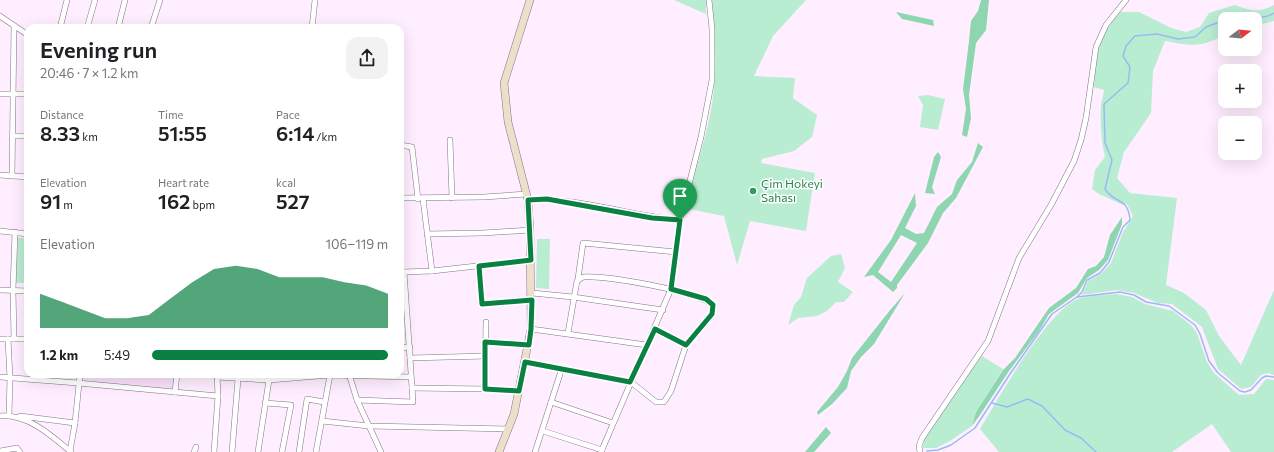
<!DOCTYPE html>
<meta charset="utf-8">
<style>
body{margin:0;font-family:Commissioner,sans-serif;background:#f2f2f2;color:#202124;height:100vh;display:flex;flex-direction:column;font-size:15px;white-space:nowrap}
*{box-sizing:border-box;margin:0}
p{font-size:13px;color:#757577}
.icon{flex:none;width:22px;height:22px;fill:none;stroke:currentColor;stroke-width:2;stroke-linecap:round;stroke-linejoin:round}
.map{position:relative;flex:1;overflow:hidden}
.details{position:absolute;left:24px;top:24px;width:380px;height:354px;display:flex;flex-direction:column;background:#fff;border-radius:12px;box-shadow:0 4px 16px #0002}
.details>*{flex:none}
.needle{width:26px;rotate:74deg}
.tools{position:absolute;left:1218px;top:12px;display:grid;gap:8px}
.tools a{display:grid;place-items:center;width:44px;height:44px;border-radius:8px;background:#fff;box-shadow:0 4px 16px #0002;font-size:20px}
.pin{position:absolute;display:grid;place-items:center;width:34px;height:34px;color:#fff;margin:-41px -17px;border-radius:50% 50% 50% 0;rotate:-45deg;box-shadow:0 0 4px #0007}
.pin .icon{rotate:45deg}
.round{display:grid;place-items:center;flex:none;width:42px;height:42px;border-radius:12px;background:#f2f2f2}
.overview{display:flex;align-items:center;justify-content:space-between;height:68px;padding:0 16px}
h1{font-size:22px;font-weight:600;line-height:30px}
.metrics{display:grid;grid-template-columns:repeat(3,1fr);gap:6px;height:68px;padding:4px 16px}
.metrics div{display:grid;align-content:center}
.metrics b{font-size:20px;font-weight:600}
.metrics small{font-size:11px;font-weight:400}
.metrics p{font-size:11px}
.chart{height:112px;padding:8px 16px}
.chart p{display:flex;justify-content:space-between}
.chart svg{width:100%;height:72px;margin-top:4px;fill:#0b8043;opacity:.7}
ul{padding:0 16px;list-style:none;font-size:13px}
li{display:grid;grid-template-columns:64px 48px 1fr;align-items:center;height:30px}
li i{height:10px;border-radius:5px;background:#0b8043}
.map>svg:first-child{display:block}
</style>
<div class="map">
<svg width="1274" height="452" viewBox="0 0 1274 452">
<rect width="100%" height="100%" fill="#fef"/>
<path fill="#fbe0fb" d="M84,374h93l-2,18 -92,-9z"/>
<g fill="#b9edd1">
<path d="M674,0h32v14z"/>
<path d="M712,0h94l-33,36 -19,40 41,2 -2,20 24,17 -5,22 -18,14 -32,8 -1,4 54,10 -9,58 -56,-10 -13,44 -13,-49 -35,-7 3,-12 -3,-2c9,-35 22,-71 25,-107 3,-29 0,-58 -2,-88z"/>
<path d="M1235,5c15,6 24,8 39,0v16l-19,5v-7h-30v16c-26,13 -32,11 -60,6l-12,30 -2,42 -27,39 -7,26 13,15 47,5 -11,87 18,8 22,17 13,26 22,29 33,-75v85l-6,-2 -7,2 -10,12 -10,2 -23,-20 -16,-42 -30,-23 -14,-1 -24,-10 -17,-3 -35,5 6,-14 13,-7 10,-11 12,-31 10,-16 -6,-12 -4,1 -24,-11 -7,-5 3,-19 10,-13c-4,-16 -5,-35 -4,-52 0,-5 3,-10 3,-15l-10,-3c3,-33 3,-49 26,-75h19l32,16 15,4 14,-5 9,-14z"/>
<path d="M928,95l17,4 -7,31 -18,-3 3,-22 -5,-9z"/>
<path d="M18,238h10v45h-12z"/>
<path d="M537,239h13l-1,50 -13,-1z"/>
<path d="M841,254l4,14 -7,14 15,10 -9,10h-8l-9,9 -10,5 -19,2 -10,7 6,-20 7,-8 6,-19 24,-22z"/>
<path d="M1117,294l15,3 13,7 28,7 18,14 6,8 10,29 7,11 25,22 15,-1 12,-15 8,1v72h-43l-19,-28 -40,28h-173l-19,-23c18,-30 67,-118 98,-130 9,-4 28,-4 39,-5z"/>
<path d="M982,356l21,13 -27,43 -4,14 -22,15 -14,7h-13l1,-8 34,-53z"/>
</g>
<g fill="#8dd6b0" fill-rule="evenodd">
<path d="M981,0h8l-3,30 -10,13 -7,52 2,23 -4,19 -5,-2 4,-26 -3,-20 6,-48 2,-20 7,-10z"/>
<path d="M896,12l37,8 1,6 -32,-7z"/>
<path d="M978,143l5,4 -27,51 -13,15 -15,30 -31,42v3l-4,4 -20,-17 -9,2 27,-37 24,-47 1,13 -11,22 11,6 8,-1 13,-26 15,-13 5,-14 15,-18zM901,235l16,8 -26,39 -13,-10z"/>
<path d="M938,152l3,5 -9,30 3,7 -10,-1 9,-36z"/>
<path d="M1122,217v7l-14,36 -9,10 -12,8 -9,15 -29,21 -10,17 -30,40 -29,44 -8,11 4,-14 27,-42 12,-12 34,-50 27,-20 12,-19 8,-3 8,-9 6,-22z"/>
<path d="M905,293l-31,51 -13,13 -10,14 -4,17 -15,16 -14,11 -1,-3 21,-25 9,-16 5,-13 39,-49z"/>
<path d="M826,427l5,6 -17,19h-9z"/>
</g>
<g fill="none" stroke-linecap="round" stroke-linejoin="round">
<g stroke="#9abaf4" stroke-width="1.5">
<path d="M1230,19c13,-3 33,2 44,-6"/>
<path d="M1077,297l43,-5 14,3 12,7 23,4 26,19 5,9 9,27 9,12 22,18 5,1 6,-2 11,-12 4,-2 8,1"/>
<path d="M992,403l15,4 21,-8 14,7 23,24 16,8 15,14"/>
<path d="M927,451l11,-1 13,-5 24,-17 35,-54 42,-60 25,-17 5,-5 5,-12 13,-7 9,-11 14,-35 7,-7c-2,-24 -15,-15 -25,-31l7,-29 -7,-17 -1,-39 24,-21 2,-16 -7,-11 3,-10 9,-10 22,-2 21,5 17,-2 11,-10 19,-7"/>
</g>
<g stroke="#857386" stroke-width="6">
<g id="street">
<path d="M0,16l28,19"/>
<path d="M60,28l7,-28"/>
<path d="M87,28l8,-28"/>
<path d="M118,28l7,-28"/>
<path d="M151,28l9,-28"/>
<path d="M312,28l3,-28"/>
<path d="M0,94h28"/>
<path d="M13,136h15"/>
<path d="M450,140l2,58"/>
<path d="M400,145l12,2 6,52"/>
<path d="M0,175l28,2"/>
<path d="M12,176l2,-150"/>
<path d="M400,198l84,-1 43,-3"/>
<path d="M423,199l9,72"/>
<path d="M528,200c51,-3 101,16 152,20"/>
<path d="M0,231l28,3"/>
<path d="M427,234l56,-1 47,-3"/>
<path d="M479,266l3,38 50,-4"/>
<path d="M400,270l4,2 28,-1 99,-11"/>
<path d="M578,279l5,-36 93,9"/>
<path d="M0,290l28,1"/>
<path d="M532,293l41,4 90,13"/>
<path d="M531,329l116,16"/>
<path d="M655,329l31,16"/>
<path d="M0,339h28"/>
<path d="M8,339l2,39 -1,37"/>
<path d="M14,339l-1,-49 2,-58"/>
<path d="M485,342l44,3"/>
<path d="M400,348l10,-1"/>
<path d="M410,358l76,-2"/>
<path d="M525,362l106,20 25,20h8l7,-11 15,-46 26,-31 1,-9c-16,-14 -108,-30 -130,-28l-6,4 -9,52"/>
<path d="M349,374l8,26 24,52"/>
<path d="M0,377l78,6 140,13"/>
<path d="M217,377l52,3 61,-5 81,2"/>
<path d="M412,388l73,1 34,2"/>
<path d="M485,389l1,-67"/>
<path d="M175,392l2,-18"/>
<path d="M357,400l56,2 -9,-130"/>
<path d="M551,402l62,21"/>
<path d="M265,403l26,2 -9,47"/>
<path d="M0,416c28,-2 51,19 71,36"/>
<path d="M20,416l55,7"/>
<path d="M322,421l47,5 140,3"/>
<path d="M543,431l59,19"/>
<path d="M0,451l17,-3 3,4"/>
<path d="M70,451l5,-28 5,-49"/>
<path d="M194,452l2,-5"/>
<path d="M214,452l4,-56 -1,-21"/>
<path d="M232,452l6,-73"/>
<path d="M258,452l11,-72"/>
<path d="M299,452l8,-53 17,3"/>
<path d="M316,452l14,-77"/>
<path d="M535,452l27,-84"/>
<path d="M601,452l70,-163 9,-69 21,-83 11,-57v-51l-3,-29"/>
<path d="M920,452l-1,-6 3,-8 66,-97 31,-83 32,-53 23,-44 7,-21 5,-22 10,-71 10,-22 20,-25"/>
</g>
</g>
<g stroke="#857386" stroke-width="8">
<path id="secondary" d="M499,452l15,-38 17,-85 -1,-99 -2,-30 -20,-78 -4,-39 26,-83"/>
</g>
<use href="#street" stroke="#fff" stroke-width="5"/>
<use href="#secondary" stroke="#ece0cb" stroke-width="7"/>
</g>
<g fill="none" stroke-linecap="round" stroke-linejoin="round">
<g stroke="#fff" stroke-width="8">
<path id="route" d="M547,199l105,19 28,2 -9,69 35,10 7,6 -1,9 -26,31 -31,-16 -25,53 -105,-20 -6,29 -34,-2v-47l44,3 2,-16 1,-29 -50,4 -3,-38 52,-6 -3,-60z"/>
</g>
<use href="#route" stroke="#0b8043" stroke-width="5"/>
</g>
<circle fill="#2e9e5b" stroke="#fff" stroke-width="1.5" cx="753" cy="191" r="4"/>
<g text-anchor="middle" stroke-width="3" stroke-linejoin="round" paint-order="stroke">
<g font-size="12" fill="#27864d" stroke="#fff" text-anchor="start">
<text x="761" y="188">Çim Hokeyi<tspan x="761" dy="14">Sahası</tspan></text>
</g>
</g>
</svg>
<div class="tools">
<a><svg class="needle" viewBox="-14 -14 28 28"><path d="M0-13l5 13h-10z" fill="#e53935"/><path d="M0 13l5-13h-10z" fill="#757577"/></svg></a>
<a>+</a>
<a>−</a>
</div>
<div class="pin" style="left:680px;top:220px;background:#1e9e55"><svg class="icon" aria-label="arrive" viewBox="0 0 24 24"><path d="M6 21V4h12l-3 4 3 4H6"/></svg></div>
<section class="details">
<div class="overview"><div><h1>Evening run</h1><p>20:46 · 7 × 1.2 km</p></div><a class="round"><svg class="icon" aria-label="share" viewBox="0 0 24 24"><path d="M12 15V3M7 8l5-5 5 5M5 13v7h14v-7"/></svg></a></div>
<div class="metrics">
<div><p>Distance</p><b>8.33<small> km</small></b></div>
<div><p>Time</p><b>51:55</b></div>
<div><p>Pace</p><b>6:14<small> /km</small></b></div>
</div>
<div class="metrics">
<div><p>Elevation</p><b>91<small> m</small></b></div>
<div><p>Heart rate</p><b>162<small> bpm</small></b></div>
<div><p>kcal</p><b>527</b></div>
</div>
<div class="chart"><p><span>Elevation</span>106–119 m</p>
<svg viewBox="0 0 160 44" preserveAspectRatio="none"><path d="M0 44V23L10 28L20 33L30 38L40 38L50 36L60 26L70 16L80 8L90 6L100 8L110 13L120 13L130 13L140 16L150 18L160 23V44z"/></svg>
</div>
<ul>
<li><b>1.2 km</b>5:49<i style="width:100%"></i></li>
</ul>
</section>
</div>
